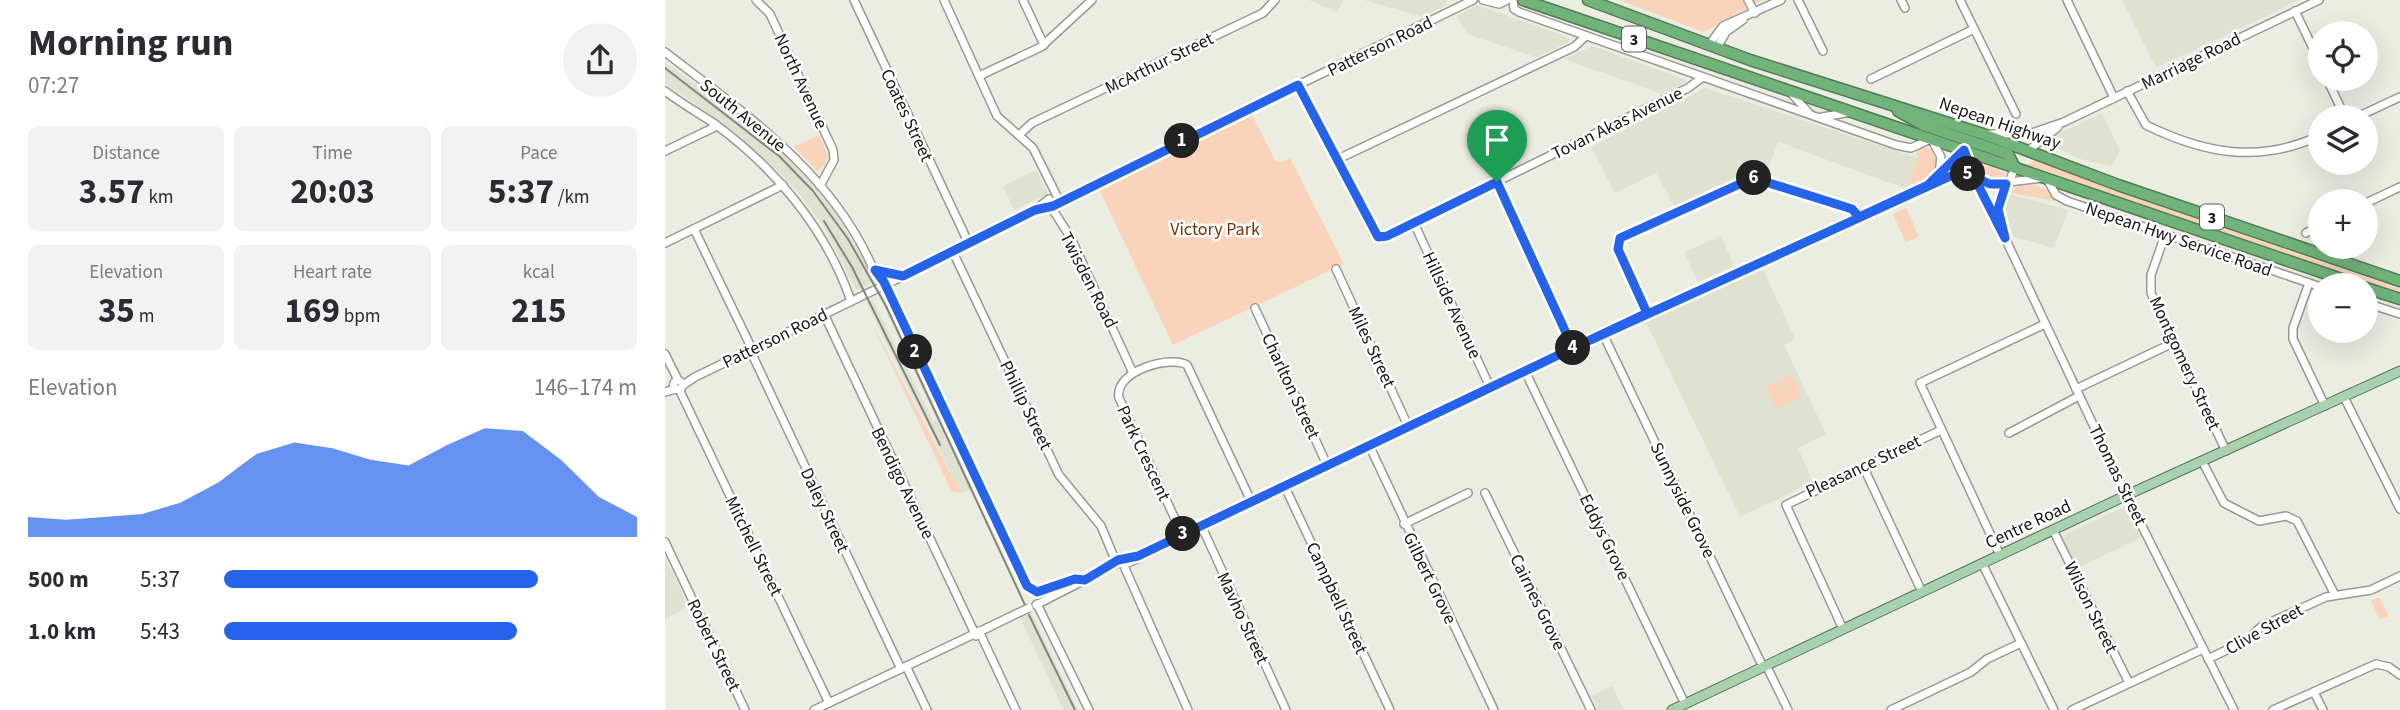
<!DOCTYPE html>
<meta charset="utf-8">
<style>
body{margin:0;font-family:"Source Sans 3",sans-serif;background:#f2f2f3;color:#2b2b33;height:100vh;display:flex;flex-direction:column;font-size:26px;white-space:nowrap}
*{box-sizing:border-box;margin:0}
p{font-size:23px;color:#7c7c81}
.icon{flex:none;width:38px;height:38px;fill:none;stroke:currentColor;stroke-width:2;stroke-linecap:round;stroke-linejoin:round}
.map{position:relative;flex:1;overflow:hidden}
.sheet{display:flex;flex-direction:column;background:#fff;width:665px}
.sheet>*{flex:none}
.fabs{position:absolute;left:1643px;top:21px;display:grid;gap:14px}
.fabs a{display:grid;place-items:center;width:70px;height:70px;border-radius:50%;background:#fff;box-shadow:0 7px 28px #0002;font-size:35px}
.pin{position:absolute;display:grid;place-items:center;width:60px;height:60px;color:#fff;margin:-72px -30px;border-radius:50% 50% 50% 0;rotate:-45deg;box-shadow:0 0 7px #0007}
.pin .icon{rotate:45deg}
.km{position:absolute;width:35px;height:35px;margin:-18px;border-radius:50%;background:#222;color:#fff;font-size:19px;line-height:35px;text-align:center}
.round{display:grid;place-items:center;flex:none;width:74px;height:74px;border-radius:37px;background:#f2f2f3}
.headline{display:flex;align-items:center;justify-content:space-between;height:119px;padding:0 28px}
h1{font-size:38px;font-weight:700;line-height:52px}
.figures{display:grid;grid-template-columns:repeat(3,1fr);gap:10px;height:119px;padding:7px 28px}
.figures div{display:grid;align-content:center;border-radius:10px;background:#f2f2f3;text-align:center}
.figures b{font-size:35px;font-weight:700}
.figures small{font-size:19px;font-weight:400}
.figures p{font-size:19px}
.chart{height:196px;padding:14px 28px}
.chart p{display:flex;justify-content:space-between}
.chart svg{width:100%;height:126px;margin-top:7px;fill:#2563eb;opacity:.7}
ul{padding:0 28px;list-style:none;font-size:23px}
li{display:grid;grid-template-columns:112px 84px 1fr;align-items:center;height:52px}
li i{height:18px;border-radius:9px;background:#2563eb}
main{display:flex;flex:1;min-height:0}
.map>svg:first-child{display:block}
</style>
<main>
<section class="sheet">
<div class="headline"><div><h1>Morning run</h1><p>07:27</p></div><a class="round"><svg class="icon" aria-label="share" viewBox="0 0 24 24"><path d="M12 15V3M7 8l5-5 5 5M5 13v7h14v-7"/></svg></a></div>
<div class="figures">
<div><p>Distance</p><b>3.57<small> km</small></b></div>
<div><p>Time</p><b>20:03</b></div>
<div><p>Pace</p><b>5:37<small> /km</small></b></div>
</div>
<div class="figures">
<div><p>Elevation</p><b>35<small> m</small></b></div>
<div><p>Heart rate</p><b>169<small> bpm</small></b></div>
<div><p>kcal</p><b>215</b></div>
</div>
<div class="chart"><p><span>Elevation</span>146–174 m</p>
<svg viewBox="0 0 160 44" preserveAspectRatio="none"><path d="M0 44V37L10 38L20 37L30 36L40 32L50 25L60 15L70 11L80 13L90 17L100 19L110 12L120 6L130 7L140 17L150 30L160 37V44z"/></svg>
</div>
<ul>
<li><b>500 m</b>5:37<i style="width:76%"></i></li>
<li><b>1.0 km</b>5:43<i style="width:71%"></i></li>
</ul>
</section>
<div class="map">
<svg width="1735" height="710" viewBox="0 0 1735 710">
<rect width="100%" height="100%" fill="#ebede3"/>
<g fill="#dfe2d1">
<path d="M644,0h34l-6,12z"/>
<path d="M699,0h84l-3,6 -22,11z"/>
<path d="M1457,0h178l-144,68z"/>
<path d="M812,5l93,33 -2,5 -33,14 -68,-23 -10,-18z"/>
<path d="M927,46l94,34 1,2 -25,12 -98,-35z"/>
<path d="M0,62l111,82 18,19 43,51 39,67 -20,9 -33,-65 -32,-41 -55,-51 -71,-50z"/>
<path d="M1040,88l213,70 -9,23 3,3 -8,4 -126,-46 -10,27 -9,-3 -2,5 -83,35 -18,-33 -41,20 -24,-46z"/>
<path d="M1437,113l18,38 -9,15 -31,-7 -32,-15 8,-9z"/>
<path d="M371,170l12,24 -34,16 -11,-24z"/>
<path d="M1344,194l59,16 -14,38 -40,-11 -8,-19 -1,-11z"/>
<path d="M1056,236l13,30 -36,16 -14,-30z"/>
<path d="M1098,269l32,70 -11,6 42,89 -28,14 15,34 -73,35 -94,-195z"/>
<path d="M217,295l91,193 -12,5 -95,-191 6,-3 62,123 3,-2 -58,-124z"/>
<path d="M1463,505l15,32 -68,32 -15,-32z"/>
<path d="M0,557l24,50 -24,12z"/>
<path d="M366,612l46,96 2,2h-15l-44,-92z"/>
<path d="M947,686l12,24h-26l-7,-14z"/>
</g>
<g fill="#fad3bb">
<path d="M954,0h143l-58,32z"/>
<path d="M587,115l23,45 7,2 8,-4 54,106 -171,81 -74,-156z"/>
<path d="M154,135l9,21 -3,9 -8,6 -23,-24z"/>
<path d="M1259,147l10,3 4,6c-2,17 -8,22 -23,30l-6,-5 9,-23 -2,-8z"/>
<path d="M1371,160l90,35 257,88 17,6v5l-373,-129z"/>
<path d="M1309,161l32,12h1l-7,7c-14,1 -24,-5 -26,-19z"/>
<path d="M1369,185l14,5 8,11 -46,-8 7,-7z"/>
<path d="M1241,208l13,28 -13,7 -13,-29z"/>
<path d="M204,318l92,175 -9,-1z"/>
<path d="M1127,374l10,23 -13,6 -10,-23z"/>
<path d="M1113,381l11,23 -13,5 -10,-23z"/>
<path d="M1714,597l10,19 -9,4 -9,-19z"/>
</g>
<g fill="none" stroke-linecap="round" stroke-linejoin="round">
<g stroke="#989a91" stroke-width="10">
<g id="minor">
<path d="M91,0l14,14 63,136 1,10 -14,26"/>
<path d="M189,0l115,244"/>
<path d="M279,0l53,116 36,32 24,48"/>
<path d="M358,0l21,45"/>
<path d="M818,0l16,4 8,-4"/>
<path d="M848,0l1,9 5,3 377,133 15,3 20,-9"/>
<path d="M1083,0l7,13"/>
<path d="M1133,0l25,51"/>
<path d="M1236,0l4,8"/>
<path d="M1295,0l56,114"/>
<path d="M1402,0l47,98"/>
<path d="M1630,11l26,54"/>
<path d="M1044,45l14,-19 58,-26"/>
<path d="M1052,48l9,-16 17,-12"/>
<path d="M0,52c79,61 169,122 209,219"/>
<path d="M314,76l62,-29 51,-47"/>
<path d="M1206,79l103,-50"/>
<path d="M1662,79l18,38"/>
<path d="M633,85l76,149 8,4 306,-150 15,-11"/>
<path d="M0,91c16,12 33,22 50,33 61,45 111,105 136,177"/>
<path d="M1462,91l19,34c59,29 114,39 175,10"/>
<path d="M1126,93l18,20"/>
<path d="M1157,117l29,-5"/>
<path d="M1692,117l43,-20"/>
<path d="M1323,134h41l35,-12 255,-122"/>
<path d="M354,135l13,-12 231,-110 12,-13"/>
<path d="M1267,140l9,17 -2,16"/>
<path d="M1364,150l29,-23"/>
<path d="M0,151l52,-25"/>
<path d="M671,160l238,-113 12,-11"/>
<path d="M1350,168l-17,38 7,32 117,248 112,224"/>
<path d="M1382,179l9,16 11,6 254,86"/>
<path d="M1269,180l30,-29 36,81"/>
<path d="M832,182l76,166"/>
<path d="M392,202l416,-202"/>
<path d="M1701,203l34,-16"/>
<path d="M386,207l20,31 62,135"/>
<path d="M749,223l76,164"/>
<path d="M29,229l58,120"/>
<path d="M1641,233l15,-8"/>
<path d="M1500,235l-14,40v18l75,158"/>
<path d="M0,243l118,-58"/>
<path d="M288,252l106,223 42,51 15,36"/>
<path d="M208,268l12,17 143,303 9,4 38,-13 10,1"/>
<path d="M671,269l72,157"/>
<path d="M210,270l26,6"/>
<path d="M1644,283l-16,45v11l32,67"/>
<path d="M1701,303l34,11"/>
<path d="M590,308l72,157"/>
<path d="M982,313l-29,-64 -1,-6 6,-6 130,-59 99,32 7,7"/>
<path d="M159,314l152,322"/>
<path d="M938,334l160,333"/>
<path d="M85,350l151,319"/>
<path d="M0,354l13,26"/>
<path d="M860,371l160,333"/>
<circle cx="13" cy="385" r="4.5"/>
<path d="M18,385l12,-8 293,-142 47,-25 14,-11"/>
<path d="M14,389l150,314"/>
<path d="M1411,389l99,-47"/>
<path d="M0,392l11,-3"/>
<path d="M1679,397l56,112"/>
<path d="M1344,433l70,-37"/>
<path d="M704,445l125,265"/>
<path d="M1537,461l22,42 35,18 27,-5 11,5 38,74"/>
<path d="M1198,466l59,126"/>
<path d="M619,485l106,225"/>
<path d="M820,493l106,217"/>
<path d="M739,524l64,-31"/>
<path d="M536,525l85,185"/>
<path d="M1388,530l76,153"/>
<path d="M517,534l-63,-136c-5,-28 53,-43 68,-33l64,136"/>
<path d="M0,542l80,168"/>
<path d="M1335,555l-80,-172 125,-59"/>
<path d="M1317,563l72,147"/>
<path d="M459,565l366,-178 447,-206 23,-8 33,11 50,-6"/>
<path d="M459,566l64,144"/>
<path d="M372,604l52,106"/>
<path d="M371,605l80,-41"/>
<path d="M320,629l33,-16"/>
<path d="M1178,629l-57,-124 155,-75"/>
<path d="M314,631l37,79"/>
<path d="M1543,659l39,-19 15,-14 64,-29 45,-7 29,-14"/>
<path d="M1101,665l22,45"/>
<path d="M241,666l21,44"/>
<path d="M1649,692l9,18"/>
<path d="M149,710l175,-83"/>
<path d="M1226,710l80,-38 16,-13 34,-16"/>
<path d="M1407,710l131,-61"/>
<path d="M1608,710l103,-46 13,3 11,8"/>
</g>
</g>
<g stroke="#527d56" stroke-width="11">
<path id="major" d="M1007,710l455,-215 273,-124"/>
</g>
<g stroke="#527d56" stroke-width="13">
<g id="highway">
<path d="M858,0l836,285"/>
<path d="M923,0l162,60 233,74 135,51 282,96"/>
<path d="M1233,111l25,14 85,29 7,14"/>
<path d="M1701,288l34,11"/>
</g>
</g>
<use href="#minor" stroke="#fff" stroke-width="7"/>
<use href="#major" stroke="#aad1af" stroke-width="9"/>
<use href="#highway" stroke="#71b379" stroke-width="10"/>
<g stroke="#84857f" stroke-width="2">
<path d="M0,68l114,88 34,35 35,48 38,67 139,299"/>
<path d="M159,221l28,46 88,178"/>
<path d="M364,615l46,95"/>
</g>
<g stroke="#989a91" stroke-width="10" stroke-linecap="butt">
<path id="minor-bridge" d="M353,613l11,-5"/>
</g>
<use href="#minor-bridge" stroke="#fff" stroke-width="7"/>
</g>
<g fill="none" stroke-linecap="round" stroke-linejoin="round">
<g stroke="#fff" stroke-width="14">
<path id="route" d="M832,182l-110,54 -9,1 -80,-152 -245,121 -18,4 -132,66 -28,-6 9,12 143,304 10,6 38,-13 10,1 33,-20 20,-4 435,-208 382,-174 19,3 31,61 -7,-29 8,-25h-16l-16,-7 -10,-27 -36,35 -69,32 -7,-8 -99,-31 -133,60 -2,11 29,64 -74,35 -76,-166"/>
</g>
<use href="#route" stroke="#2563eb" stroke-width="9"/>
</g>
<g text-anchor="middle" stroke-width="5" stroke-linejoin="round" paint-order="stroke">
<g fill="#fff" stroke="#5d5d5b" stroke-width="2">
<rect x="957" y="26.5" width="24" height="25" rx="5"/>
<rect x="1535" y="204.5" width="24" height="25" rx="5"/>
</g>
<g font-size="16" font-weight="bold" fill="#181815">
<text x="969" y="45">3</text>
<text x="1547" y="223">3</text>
</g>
<g font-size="18" fill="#181815" stroke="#fff">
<text transform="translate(715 46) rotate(-26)" y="6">Patterson Road</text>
<text transform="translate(1526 61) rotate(-26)" y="6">Marriage Road</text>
<text transform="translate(494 63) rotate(-26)" y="6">McArthur Street</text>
<text transform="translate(136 81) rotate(65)" y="6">North Avenue</text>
<text transform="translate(78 115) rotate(39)" y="6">South Avenue</text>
<text transform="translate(242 115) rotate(65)" y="6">Coates Street</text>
<text transform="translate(952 123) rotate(-26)" y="6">Tovan Akas Avenue</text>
<text transform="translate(1335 123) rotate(19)" y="6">Nepean Highway</text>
<text transform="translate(1514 239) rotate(19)" y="6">Nepean Hwy Service Road</text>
<text transform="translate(424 280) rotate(63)" y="6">Twisden Road</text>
<text transform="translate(787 305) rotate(65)" y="6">Hillside Avenue</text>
<text transform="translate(110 338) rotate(-26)" y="6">Patterson Road</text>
<text transform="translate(707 347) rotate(65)" y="6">Miles Street</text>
<text transform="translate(1520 363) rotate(65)" y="6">Montgomery Street</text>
<text transform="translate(626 386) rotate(65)" y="6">Charlton Street</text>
<text transform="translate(361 405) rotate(64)" y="6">Phillip Street</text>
<text transform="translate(479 453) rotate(65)" y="6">Park Crescent</text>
<text transform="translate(1198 466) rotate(-25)" y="6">Pleasance Street</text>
<text transform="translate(1453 475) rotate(64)" y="6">Thomas Street</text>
<text transform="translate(238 483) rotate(64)" y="6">Bendigo Avenue</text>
<text transform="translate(1018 500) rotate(64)" y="6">Sunnyside Grove</text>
<text transform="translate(160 510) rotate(65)" y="6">Daley Street</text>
<text transform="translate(1363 524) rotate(-25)" y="6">Centre Road</text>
<text transform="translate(940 537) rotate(64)" y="6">Eddys Grove</text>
<text transform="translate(89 546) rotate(64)" y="6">Mitchell Street</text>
<text transform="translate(765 578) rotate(64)" y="6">Gilbert Grove</text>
<text transform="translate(672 598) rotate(65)" y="6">Campbell Street</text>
<text transform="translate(873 602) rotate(64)" y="6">Cairnes Grove</text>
<text transform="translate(1426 607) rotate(64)" y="6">Wilson Street</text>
<text transform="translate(578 618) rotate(65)" y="6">Mavho Street</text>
<text transform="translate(1599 629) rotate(-29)" y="6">Clive Street</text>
<text transform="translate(49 645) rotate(64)" y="6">Robert Street</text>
</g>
<g font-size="18" fill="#6d3604" stroke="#fff">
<text x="550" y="235">Victory Park</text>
</g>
</g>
</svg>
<div class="fabs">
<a><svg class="icon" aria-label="locate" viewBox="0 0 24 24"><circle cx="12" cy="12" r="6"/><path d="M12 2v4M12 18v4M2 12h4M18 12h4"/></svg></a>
<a><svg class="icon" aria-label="layers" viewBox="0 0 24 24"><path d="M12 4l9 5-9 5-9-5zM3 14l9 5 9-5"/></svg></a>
<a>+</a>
<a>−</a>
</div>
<div class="pin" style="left:832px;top:182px;background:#1e9e55"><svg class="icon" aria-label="arrive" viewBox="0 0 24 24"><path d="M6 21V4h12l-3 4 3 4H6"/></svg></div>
<b class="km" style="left:517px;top:141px">1</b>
<b class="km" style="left:250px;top:352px">2</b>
<b class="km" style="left:518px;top:534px">3</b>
<b class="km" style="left:908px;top:348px">4</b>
<b class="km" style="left:1303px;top:174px">5</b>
<b class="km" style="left:1089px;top:178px">6</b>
</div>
</main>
